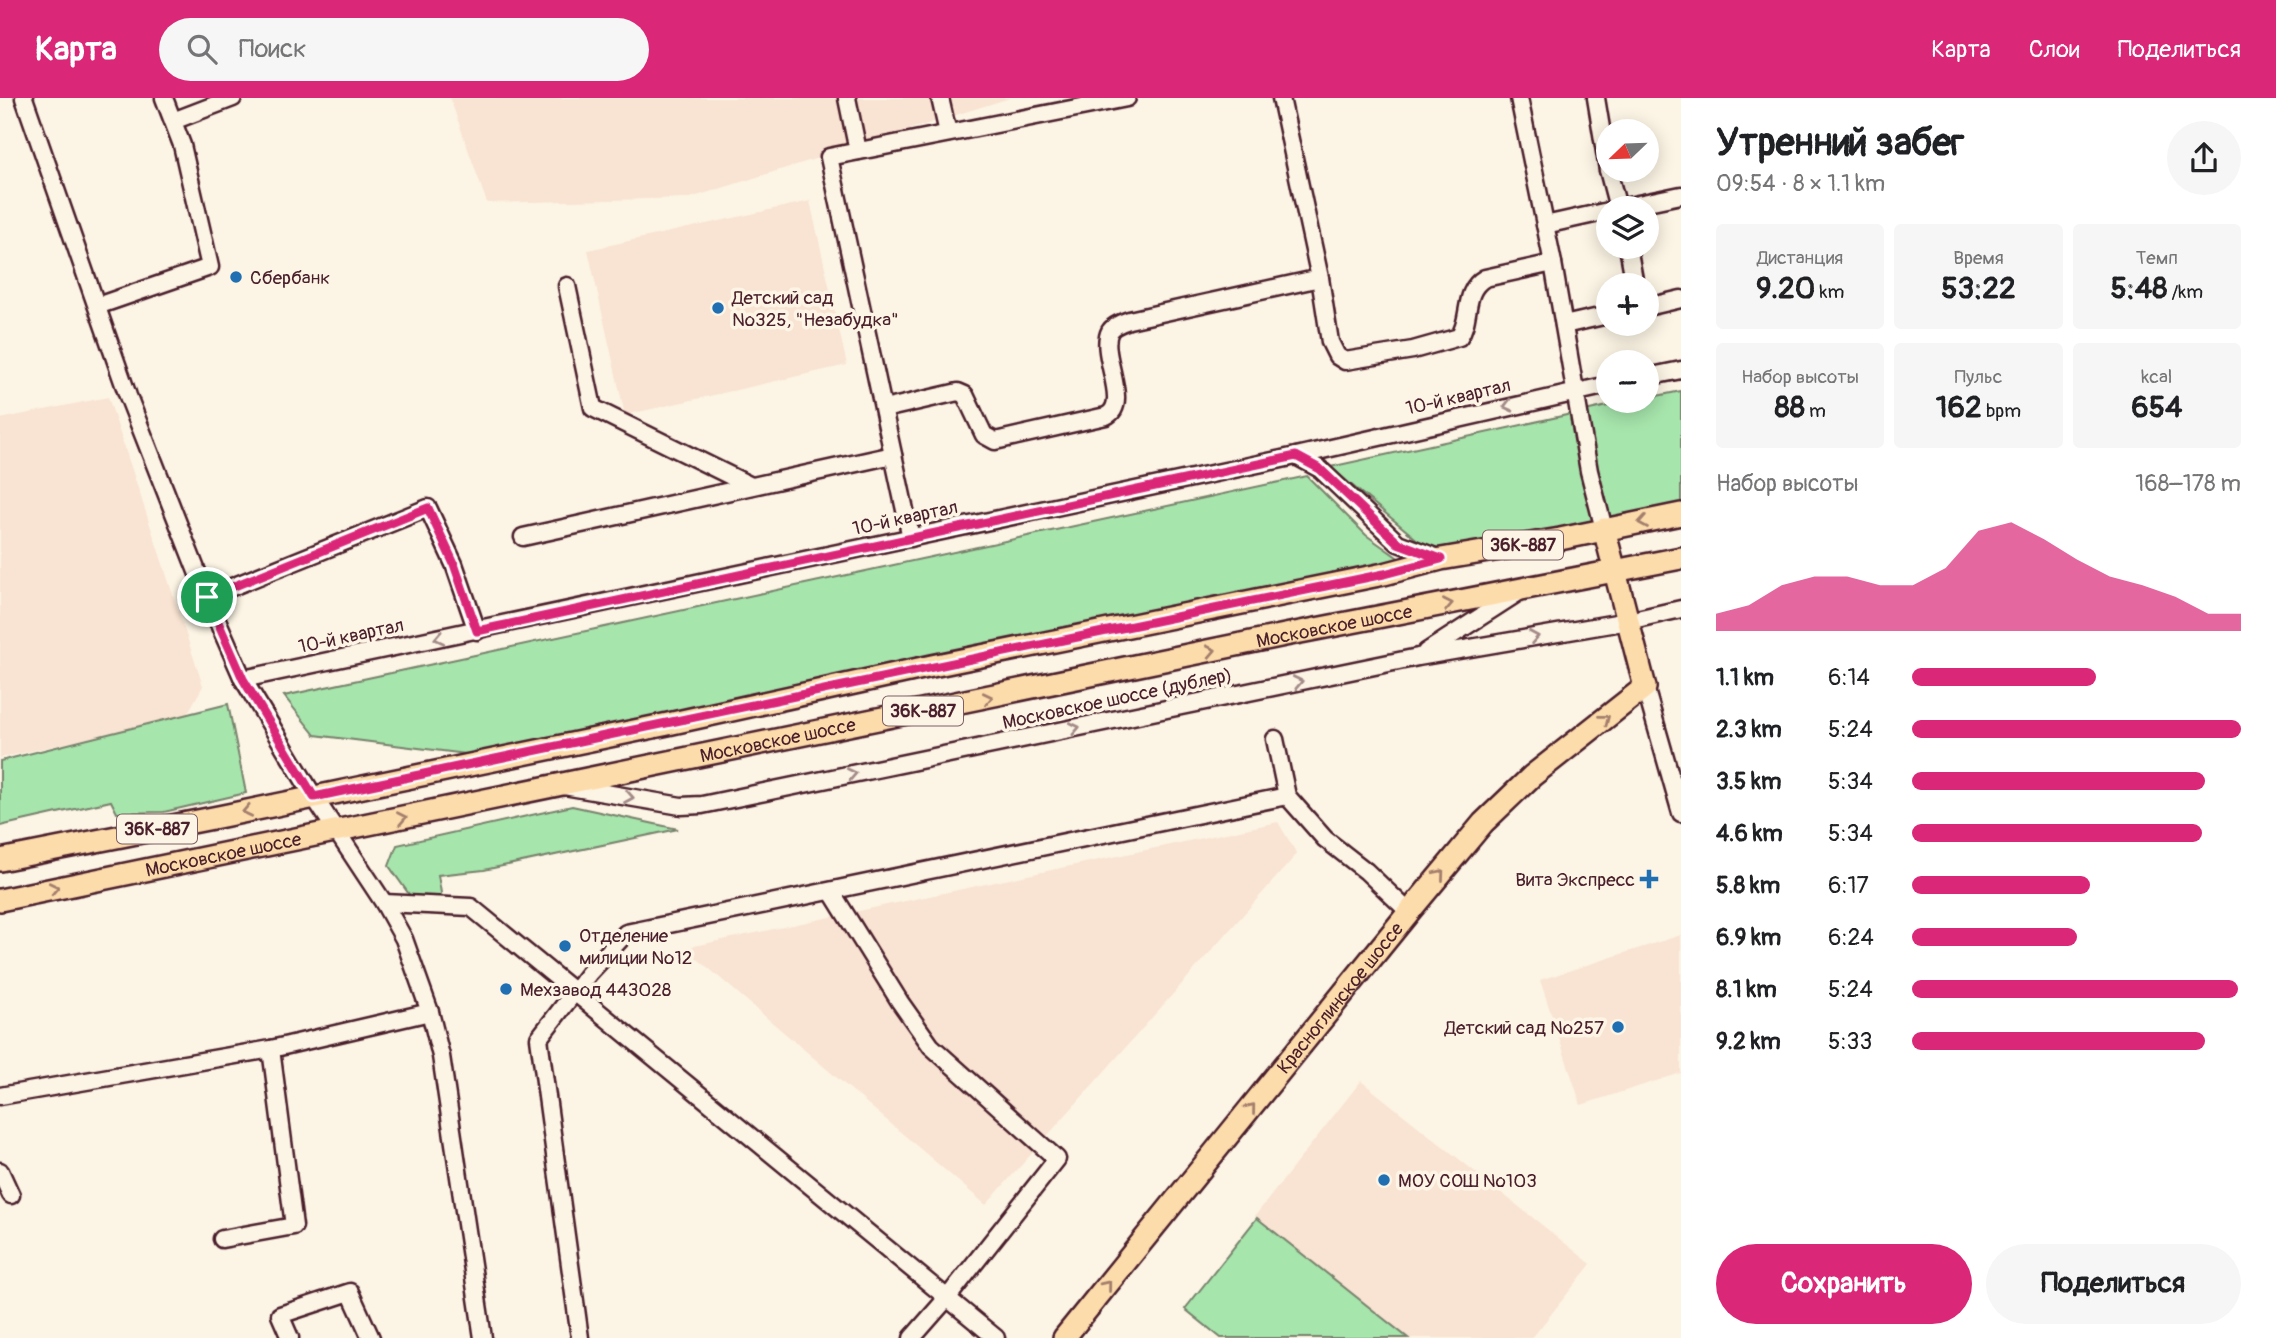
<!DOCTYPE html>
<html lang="ru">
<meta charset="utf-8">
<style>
body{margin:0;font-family:Pangolin,sans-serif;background:#f6f6f6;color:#202124;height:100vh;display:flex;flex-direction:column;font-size:26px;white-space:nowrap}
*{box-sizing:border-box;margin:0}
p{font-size:23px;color:#757577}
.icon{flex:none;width:38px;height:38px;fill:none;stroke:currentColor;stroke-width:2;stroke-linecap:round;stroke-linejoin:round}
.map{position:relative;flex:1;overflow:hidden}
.panel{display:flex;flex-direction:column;background:#fff;width:595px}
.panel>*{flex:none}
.needle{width:46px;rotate:247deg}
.tools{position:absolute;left:1596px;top:21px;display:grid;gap:14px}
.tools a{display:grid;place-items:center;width:63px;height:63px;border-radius:50%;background:#fff;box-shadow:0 4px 18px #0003;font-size:35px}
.pin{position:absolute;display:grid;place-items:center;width:60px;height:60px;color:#fff;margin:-30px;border:4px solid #fff;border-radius:50%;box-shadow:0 2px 7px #0007}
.round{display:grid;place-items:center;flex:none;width:74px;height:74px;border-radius:37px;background:#f6f6f6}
.summary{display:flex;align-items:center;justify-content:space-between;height:119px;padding:0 35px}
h1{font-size:38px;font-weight:700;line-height:52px}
.metrics{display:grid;grid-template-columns:repeat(3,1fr);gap:10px;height:119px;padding:7px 35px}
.metrics div{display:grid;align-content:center;border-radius:7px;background:#f6f6f6;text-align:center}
.metrics b{font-size:30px;font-weight:700}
.metrics small{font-size:19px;font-weight:400}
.metrics p{font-size:19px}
.chart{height:196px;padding:14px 35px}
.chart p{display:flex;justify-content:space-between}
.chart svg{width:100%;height:126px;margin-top:7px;fill:#db2777;opacity:.7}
.primary-button{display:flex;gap:14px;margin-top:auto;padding:14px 35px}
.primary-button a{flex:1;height:80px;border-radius:42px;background:#db2777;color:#fff;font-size:28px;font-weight:700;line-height:80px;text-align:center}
.primary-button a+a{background:#f6f6f6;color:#202124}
ul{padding:0 35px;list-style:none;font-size:23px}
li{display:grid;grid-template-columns:112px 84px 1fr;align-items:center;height:52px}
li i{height:18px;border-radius:9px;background:#db2777}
header{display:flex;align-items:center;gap:42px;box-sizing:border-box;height:98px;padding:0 35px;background:#db2777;color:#fff}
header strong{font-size:33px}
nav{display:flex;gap:38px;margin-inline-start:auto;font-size:24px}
.search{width:490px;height:63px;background:#f6f6f6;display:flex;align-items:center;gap:18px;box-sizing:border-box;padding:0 24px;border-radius:38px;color:#757577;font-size:26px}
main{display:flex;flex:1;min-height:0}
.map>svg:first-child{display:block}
</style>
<header>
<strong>Карта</strong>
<div class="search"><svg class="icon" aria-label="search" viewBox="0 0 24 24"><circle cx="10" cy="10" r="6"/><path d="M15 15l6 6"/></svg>Поиск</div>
<nav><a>Карта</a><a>Слои</a><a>Поделиться</a></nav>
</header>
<main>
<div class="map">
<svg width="1681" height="1240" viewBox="0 0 1681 1240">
<rect width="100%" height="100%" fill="#fcf5e5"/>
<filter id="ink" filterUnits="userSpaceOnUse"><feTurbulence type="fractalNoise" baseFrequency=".0143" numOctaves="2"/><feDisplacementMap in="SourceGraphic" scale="14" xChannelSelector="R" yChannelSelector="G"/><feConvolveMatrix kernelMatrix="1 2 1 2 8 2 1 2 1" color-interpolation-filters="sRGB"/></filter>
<g filter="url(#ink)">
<g fill="#f9e3d2">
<path d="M450,0h560l-320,100 -203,5z"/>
<path d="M810,103l37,164 -222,50 -37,-165z"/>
<path d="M108,299l95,289 -17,30 -186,42v-339z"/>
<path d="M1278,724l19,32 -311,351 -301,-257z"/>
<path d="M1681,837v138l-100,32 -41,-125z"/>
<path d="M1361,983l230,183 -59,74h-124l-153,-122z"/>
</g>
<g fill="#a6e5ac" stroke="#78826c" stroke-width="2">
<path d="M1681,293v121l-224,44 -37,-14 -90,-75 273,-60 32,-6h12v-3z"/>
<path d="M1307,378l59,59 45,32 -913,191 -183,-23 -31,-39z"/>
<path d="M228,606l18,89 -82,19 -47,1 -6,-12 -111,25v-65z"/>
<path d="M572,708l106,23 -194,41 -46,5 5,30 -27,-1 -27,-38 8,-21z"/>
<path d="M1257,1120l151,120h-187l-36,-29z"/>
</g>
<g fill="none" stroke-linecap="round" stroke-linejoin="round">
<g stroke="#4a1f2b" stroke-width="21">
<g id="minor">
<path d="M24,0l104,298 79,201 36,82 71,118 70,106 20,36 26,73 11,44 42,282"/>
<path d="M847,0l11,53"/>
<path d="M940,0l8,35"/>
<path d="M1281,0l39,180 10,64 7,14 8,5 68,-11 46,-13c13,-18 3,-46 26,-59l68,-15"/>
<path d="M1519,0l34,165 36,208 15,58"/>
<path d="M1596,0l12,72"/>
<path d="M173,23l60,-23"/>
<path d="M1608,72l10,38"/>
<path d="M1619,110l62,-13"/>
<path d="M1545,127l63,-14"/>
<path d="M1628,149l7,38"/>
<path d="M567,188l26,122 158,78"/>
<path d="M97,208l113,-39 -28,-122 -18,-47"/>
<path d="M1647,209l34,-8"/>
<path d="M1564,227l44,-10"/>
<path d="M1647,279l34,-7"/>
<path d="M884,311l74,-17 7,3 19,40 11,6 111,-25c26,-12 -8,-63 4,-85 4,-6 13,-9 19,-11l191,-42"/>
<path d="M1296,358l24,13 78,74 43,16"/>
<path d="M523,439l370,-82"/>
<path d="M911,440l-82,-381 298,-59"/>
<path d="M207,499l221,-89 26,56 23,67"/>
<path d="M1426,554l93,-60"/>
<path d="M243,581l1053,-223 312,-71"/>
<path d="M1645,589l36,126"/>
<path d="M1275,641l12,57 38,43 41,32 43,41"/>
<path d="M564,688l117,20 21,-1 716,-148 210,-36 53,-12"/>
<path d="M831,793l69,111 31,44 126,113 -109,138 -36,41"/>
<path d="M384,805l87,4 525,431"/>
<path d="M0,998l271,-47 159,-37"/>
<path d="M0,1073l11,24"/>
<path d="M222,1141l72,-13 -23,-177"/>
<path d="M290,1240l-10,-23 70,-23 21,46"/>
<path d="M580,1240l-41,-300 50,-65 37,-40 661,-137"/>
</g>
</g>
<g stroke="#4a1f2b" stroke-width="26">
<g id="major">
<path d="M0,762l223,-44 445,-92 264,-58 452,-92 57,-15 119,-20 121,-25"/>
<path id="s1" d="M0,802l1285,-265 396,-77"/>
<path id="s2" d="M1064,1240l345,-426 74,-89 49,-47 113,-89 -41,-158"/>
</g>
</g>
<use href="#minor" stroke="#fcf5e5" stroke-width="16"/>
<use href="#major" stroke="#fddcac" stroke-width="21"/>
</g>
<defs><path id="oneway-chevron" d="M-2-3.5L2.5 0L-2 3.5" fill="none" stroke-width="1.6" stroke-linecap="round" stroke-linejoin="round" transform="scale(1.75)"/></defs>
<g stroke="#a38a88">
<use href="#oneway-chevron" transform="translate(1508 308) rotate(166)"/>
<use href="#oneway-chevron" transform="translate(1534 539) rotate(-10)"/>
<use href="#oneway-chevron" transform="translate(439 540) rotate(168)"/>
<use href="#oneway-chevron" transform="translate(1298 584) rotate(-12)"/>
<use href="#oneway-chevron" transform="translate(1075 630) rotate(-12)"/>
<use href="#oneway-chevron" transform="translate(852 676) rotate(-12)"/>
<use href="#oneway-chevron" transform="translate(629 699) rotate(10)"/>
</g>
<g stroke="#a47e6c">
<use href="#oneway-chevron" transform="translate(1643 424) rotate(170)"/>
<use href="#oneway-chevron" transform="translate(1448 506) rotate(-11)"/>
<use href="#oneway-chevron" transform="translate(1211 553) rotate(-12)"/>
<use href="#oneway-chevron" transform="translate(988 600) rotate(-12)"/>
<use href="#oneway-chevron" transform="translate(1605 621) rotate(-38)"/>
<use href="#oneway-chevron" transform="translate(247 713) rotate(168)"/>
<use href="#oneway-chevron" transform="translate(402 720) rotate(-11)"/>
<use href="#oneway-chevron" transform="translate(1440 776) rotate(-50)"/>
<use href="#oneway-chevron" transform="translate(54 790) rotate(-12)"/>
<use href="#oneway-chevron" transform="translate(1251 1010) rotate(-51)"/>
<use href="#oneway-chevron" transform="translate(1107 1187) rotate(-51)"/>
</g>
</g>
<g fill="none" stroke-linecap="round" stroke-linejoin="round" filter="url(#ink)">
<g stroke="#fff" stroke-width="14">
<path id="route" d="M1296,358l24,13 78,74 43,16 -57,15c-357,72 -714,149 -1070,223l-71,-118 -36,-82 221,-89 26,56 23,67z"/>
</g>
<use href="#route" stroke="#db2777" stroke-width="9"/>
</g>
<g fill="#1f6fb2" stroke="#fcf5e5" stroke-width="2.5">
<circle cx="236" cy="179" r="7"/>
<circle cx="718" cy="210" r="7"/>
<path d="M1645.5 770.5h7v7h7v7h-7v7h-7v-7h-7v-7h7z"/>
<circle cx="565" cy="848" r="7"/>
<circle cx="506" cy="891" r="7"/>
<circle cx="1618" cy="929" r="7"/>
<circle cx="1384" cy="1082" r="7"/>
</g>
<g text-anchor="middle" stroke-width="7" stroke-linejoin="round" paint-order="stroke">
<g fill="#fcf5e5" stroke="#7f5f63" stroke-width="2">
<rect x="1483" y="432.5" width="80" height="29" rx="5"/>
<rect x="883" y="598.5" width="80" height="29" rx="5"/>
<rect x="117" y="716.5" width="80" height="29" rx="5"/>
</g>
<g font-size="18" font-weight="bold" fill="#4a1f2b">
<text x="1523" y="453">36К-887</text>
<text x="923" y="619">36К-887</text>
<text x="157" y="737">36К-887</text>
</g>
<g font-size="19" fill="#4a1f2b" stroke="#fcf5e5" text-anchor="start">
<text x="250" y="186">Сбербанк</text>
<text x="732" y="206">Детский сад<tspan x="732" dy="22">№325, "Незабудка"</tspan></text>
<text x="1635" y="788" text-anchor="end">Вита Экспресс</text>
<text x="579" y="844">Отделение<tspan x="579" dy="22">милиции №12</tspan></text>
<text x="520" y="898">Мехзавод 443028</text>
<text x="1604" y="936" text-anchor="end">Детский сад №257</text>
<text x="1398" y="1089">МОУ СОШ №103</text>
</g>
<g font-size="19" fill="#4a1f2b" stroke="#fcf5e5">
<text transform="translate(1458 298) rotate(-13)" y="7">10-й квартал</text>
<text transform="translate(905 419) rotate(-12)" y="7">10-й квартал</text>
<text dy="7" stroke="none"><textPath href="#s1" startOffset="1362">Московское шоссе</textPath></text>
<text transform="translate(351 537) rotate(-12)" y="7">10-й квартал</text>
<text transform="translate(1117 600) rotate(-12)" y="7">Московское шоссе (дублер)</text>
<text dy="7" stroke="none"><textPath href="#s1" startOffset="794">Московское шоссе</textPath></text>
<text dy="7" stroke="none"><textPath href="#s1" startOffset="228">Московское шоссе</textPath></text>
<text dy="7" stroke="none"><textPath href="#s2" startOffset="438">Красноглинское шоссе</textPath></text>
</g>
</g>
</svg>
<div class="tools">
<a><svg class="needle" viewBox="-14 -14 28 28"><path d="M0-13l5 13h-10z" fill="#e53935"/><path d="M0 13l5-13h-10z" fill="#757577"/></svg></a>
<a><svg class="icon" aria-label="layers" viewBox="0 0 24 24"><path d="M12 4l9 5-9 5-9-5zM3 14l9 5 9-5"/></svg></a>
<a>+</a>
<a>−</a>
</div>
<div class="pin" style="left:207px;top:499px;background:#1e9e55"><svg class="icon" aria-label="arrive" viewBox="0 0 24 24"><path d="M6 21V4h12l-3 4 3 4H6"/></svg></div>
</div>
<section class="panel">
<div class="summary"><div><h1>Утренний забег</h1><p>09:54 · 8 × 1.1 km</p></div><a class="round"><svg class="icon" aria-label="share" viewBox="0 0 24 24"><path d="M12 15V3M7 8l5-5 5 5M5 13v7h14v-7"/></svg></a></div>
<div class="metrics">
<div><p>Дистанция</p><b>9.20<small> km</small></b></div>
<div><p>Время</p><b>53:22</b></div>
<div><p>Темп</p><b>5:48<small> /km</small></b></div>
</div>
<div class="metrics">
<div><p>Набор высоты</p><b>88<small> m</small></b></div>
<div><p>Пульс</p><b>162<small> bpm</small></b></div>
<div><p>kcal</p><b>654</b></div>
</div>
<div class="chart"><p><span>Набор высоты</span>168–178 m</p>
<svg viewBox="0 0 160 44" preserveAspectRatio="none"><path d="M0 44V38L10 35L20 28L30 25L40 25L50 28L60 28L70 22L80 9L90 6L100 12L110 19L120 25L130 28L140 32L150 38L160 38V44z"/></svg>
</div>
<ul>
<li><b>1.1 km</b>6:14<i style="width:56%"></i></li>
<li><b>2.3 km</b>5:24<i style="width:100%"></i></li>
<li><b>3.5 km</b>5:34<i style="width:89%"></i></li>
<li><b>4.6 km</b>5:34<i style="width:88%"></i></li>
<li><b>5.8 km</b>6:17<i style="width:54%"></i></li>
<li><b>6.9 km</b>6:24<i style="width:50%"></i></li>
<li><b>8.1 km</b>5:24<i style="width:99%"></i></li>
<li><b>9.2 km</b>5:33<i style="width:89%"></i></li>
</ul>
<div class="primary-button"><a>Сохранить</a><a>Поделиться</a></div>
</section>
</main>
